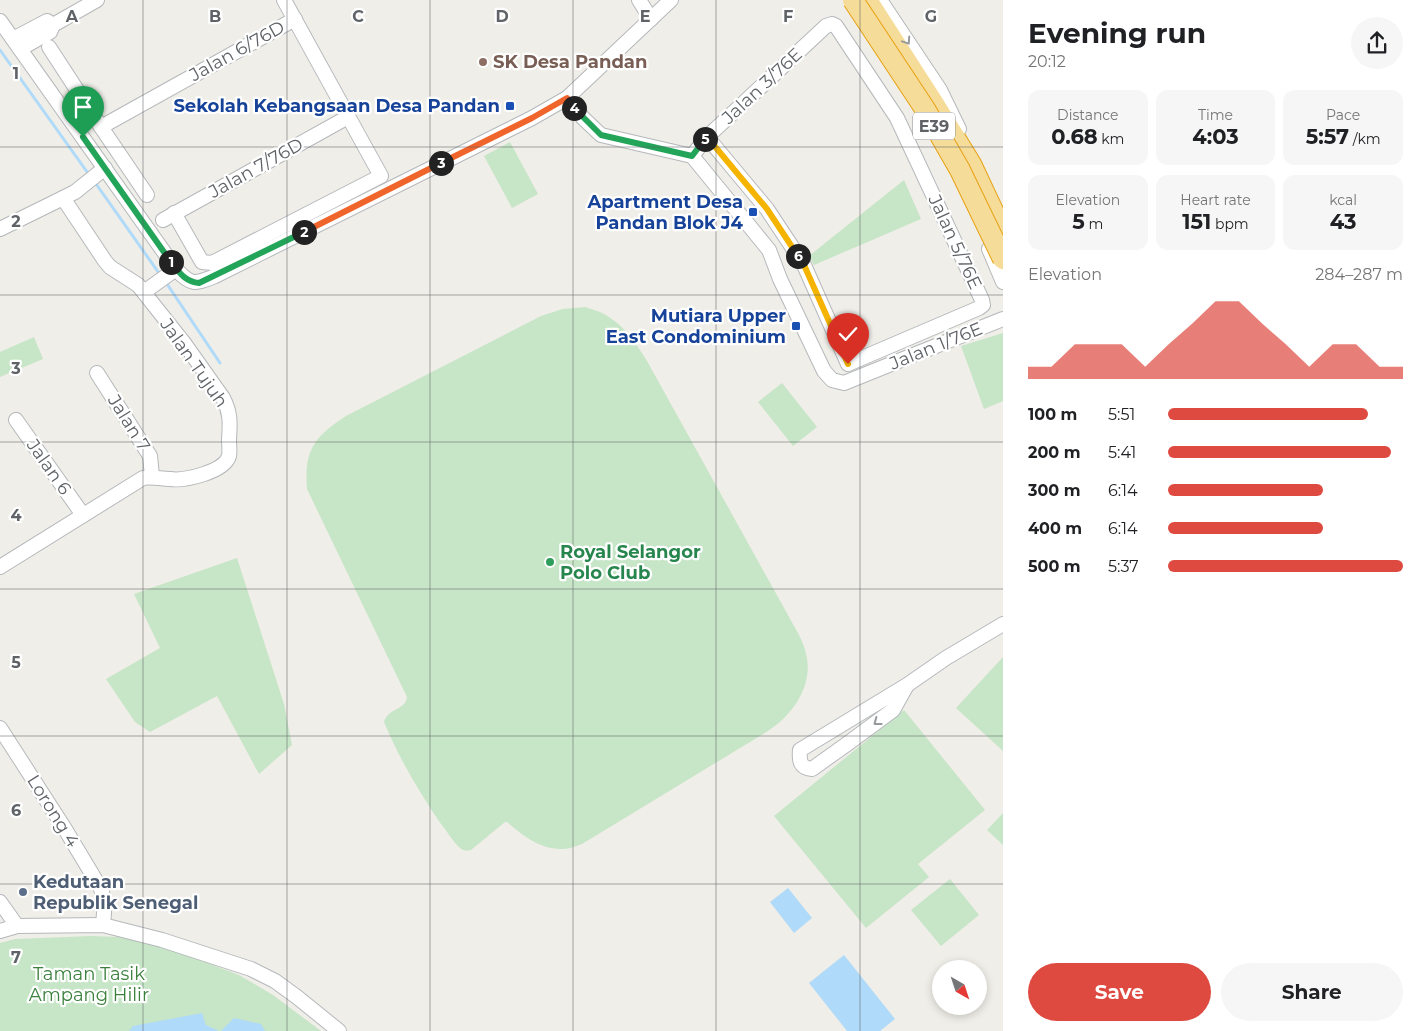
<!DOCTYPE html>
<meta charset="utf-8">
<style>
body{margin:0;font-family:Montserrat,sans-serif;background:#f6f6f6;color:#202124;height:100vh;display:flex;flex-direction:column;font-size:19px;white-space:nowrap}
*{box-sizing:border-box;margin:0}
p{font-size:16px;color:#757577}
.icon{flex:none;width:28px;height:28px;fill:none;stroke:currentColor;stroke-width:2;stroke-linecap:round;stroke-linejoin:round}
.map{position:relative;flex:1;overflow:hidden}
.panel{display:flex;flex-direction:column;background:#fff;width:425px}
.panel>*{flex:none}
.needle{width:32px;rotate:141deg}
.tools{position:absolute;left:932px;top:960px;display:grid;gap:10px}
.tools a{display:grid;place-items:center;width:55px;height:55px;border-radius:50%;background:#fff;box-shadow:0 2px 8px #0003;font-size:25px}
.pin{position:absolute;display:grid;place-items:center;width:42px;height:42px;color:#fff;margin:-51px -21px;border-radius:50% 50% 50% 0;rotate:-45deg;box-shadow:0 0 5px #0007}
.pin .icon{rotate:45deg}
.km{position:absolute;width:25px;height:25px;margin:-12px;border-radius:50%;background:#222;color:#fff;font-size:14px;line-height:25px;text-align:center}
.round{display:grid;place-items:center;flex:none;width:52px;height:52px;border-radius:26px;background:#f6f6f6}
.head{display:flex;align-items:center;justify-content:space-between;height:85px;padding:0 25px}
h1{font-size:28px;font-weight:700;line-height:38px}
.figures{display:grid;grid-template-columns:repeat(3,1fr);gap:8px;height:85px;padding:5px 25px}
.figures div{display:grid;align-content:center;border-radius:12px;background:#f6f6f6;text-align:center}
.figures b{font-size:21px;font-weight:700}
.figures small{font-size:14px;font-weight:400}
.figures p{font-size:14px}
.chart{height:140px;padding:10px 25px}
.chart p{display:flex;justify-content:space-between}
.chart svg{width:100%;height:90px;margin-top:5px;fill:#de4940;opacity:.7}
.cta{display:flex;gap:10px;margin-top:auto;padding:10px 25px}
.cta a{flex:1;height:58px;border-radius:30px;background:#de4940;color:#fff;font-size:20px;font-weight:700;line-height:58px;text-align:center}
.cta a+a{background:#f6f6f6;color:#202124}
ul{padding:0 25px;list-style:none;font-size:16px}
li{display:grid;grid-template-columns:80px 60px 1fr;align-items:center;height:38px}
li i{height:12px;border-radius:6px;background:#de4940}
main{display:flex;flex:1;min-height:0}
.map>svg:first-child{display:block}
</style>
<main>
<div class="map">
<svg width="1003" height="1031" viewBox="0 0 1003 1031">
<rect width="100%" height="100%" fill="#f0eee8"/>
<g fill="#c7e5c7">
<path d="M510,142l28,52 -26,14 -28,-52z"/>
<path d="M904,180l17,39 -107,46 -5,-9z"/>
<path d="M585,307c6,2 14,4 19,7 19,10 32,29 43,47l152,274c3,6 6,13 7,19 6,22 -4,46 -20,62 -5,6 -12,10 -18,15l-186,113c-6,2 -13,5 -19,5 -22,1 -40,-13 -56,-27h-2l-34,28c-4,1 -7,1 -11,-2 -7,-6 -13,-17 -19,-24 -22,-32 -42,-66 -57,-102 4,-14 22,-12 23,-25l-100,-208c-3,-39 7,-52 39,-73l195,-100 22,-7z"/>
<path d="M1003,333v68l-19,8 -23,-63z"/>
<path d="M34,337l9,22 -43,18v-25z"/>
<path d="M782,383l35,44 -24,19 -35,-44z"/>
<path d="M237,558l47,146 8,41 -33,29 -42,-78 -67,36 -15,-10 -29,-43 54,-31 -26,-54z"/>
<path d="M1003,657v94l-47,-43z"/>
<path d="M904,710l81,100 -67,54 11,13 -63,51 -92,-112z"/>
<path d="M1003,813v32l-16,-15z"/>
<path d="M950,879l29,36 -38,31 -30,-36z"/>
<path d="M91,936l28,1 57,14 63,24 34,20 48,36h-321v-88l15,-4z"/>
</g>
<g fill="#afdaf9">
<path d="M788,888l24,30 -18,15 -24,-31z"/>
<path d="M844,955l51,64 -15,12h-33l-38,-48z"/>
<path d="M202,1013l4,12 13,6h-90l4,-5z"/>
<path d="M234,1018l27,6 4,7h-44z"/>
</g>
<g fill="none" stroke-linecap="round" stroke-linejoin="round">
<g stroke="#afdaf9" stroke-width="3">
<path d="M0,50l90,126"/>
<path d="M94,181l67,95"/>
<path d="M165,281l55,82"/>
</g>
<g stroke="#b5b8bb" stroke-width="16">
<g id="minor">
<path d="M639,0l12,19"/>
<path d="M880,0l60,90 19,39"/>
<path d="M0,21l176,248c15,17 19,15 39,7l317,-158 35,-20 104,-98"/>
<path d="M53,25l44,-25"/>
<path d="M13,39l34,-18 6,4 -3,7 -30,17"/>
<path d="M49,47l52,80 46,68"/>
<path d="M567,98l16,20 18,17 91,21 77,94 11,29 44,92 8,9 12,3 159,-64"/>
<path d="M101,127l194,-108"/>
<path d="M692,156l15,-19 119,-111 6,-2 4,2 61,92 85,182 1,5 -4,3 -131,56 -44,-99 -37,-56 -60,-72"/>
<path d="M174,213l28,49 10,1 169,-87 -97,-176"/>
<path d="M163,220l185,-103"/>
<path d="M0,229l63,-31 12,-6 30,-24"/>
<path d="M989,249l14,33"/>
<path d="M144,292l32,-23"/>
<path d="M97,373l53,83 2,20"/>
<path d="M16,420l67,95"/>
<path d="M0,567l143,-89c10,-2 17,1 27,1 15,2 54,-7 59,-23 1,-5 0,-11 0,-16 1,-16 2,-27 -6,-42l-39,-55 -46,-58 -28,-18 -5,-6 -42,-63"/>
<path d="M907,685l-14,25 -46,34 -35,25c-12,-1 -13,-8 -12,-19l107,-65 39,-27 57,-34"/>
<path d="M0,728l65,101 36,60c5,13 3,23 2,36"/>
<path d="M0,902l17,24"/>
<path d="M0,931l17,-5 86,-1 59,15 89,29 24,12 22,16 42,34"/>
</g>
</g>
<g stroke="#e7a011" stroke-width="22">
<path id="highway" d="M867,0l67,104 37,60 32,68"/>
</g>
<use href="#minor" stroke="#fff" stroke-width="14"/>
<use href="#highway" stroke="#f6dc99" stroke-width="20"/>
<g stroke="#e7a011" stroke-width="22" stroke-linecap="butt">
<path id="highway-bridge" d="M853,0l72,109 35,61 43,89"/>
</g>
<use href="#highway-bridge" stroke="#f6dc99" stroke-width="20"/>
</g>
<defs><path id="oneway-chevron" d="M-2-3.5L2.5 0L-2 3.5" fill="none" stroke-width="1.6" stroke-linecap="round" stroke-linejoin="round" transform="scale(1.25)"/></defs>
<g stroke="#979a9c">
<use href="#oneway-chevron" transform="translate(907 41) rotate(56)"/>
<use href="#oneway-chevron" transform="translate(877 722) rotate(143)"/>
</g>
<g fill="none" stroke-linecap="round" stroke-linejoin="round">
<g stroke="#fff" stroke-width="10">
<path id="split-1" d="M83,137l88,125"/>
</g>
<g stroke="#fff" stroke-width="10">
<path id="split-2" d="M171,262c8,10 14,20 28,21l105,-51"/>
</g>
<g stroke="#fff" stroke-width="10">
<path id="split-3" d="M304,232l137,-69"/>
</g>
<g stroke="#fff" stroke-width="10">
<path id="split-4" d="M441,163l91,-45 35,-20 7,10"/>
</g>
<g stroke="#fff" stroke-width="10">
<path id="split-5" d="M574,108l27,27 91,21 13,-17"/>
</g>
<g stroke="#fff" stroke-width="10">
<path id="split-6" d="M705,139l2,-2 60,72 31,47"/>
</g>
<g stroke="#fff" stroke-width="10">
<path id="split-7" d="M798,256l6,9 44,99"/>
</g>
<use href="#split-1" stroke="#22a559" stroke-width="6"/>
<use href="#split-2" stroke="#22a559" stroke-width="6"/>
<use href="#split-3" stroke="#f0652b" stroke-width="6"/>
<use href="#split-4" stroke="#f0652b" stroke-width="6"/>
<use href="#split-5" stroke="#22a559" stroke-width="6"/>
<use href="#split-6" stroke="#f5b400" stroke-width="6"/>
<use href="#split-7" stroke="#f5b400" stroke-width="6"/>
</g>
<path fill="none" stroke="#5f6367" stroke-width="1" stroke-opacity="0.55" d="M143,0v1031M287,0v1031M430,0v1031M573,0v1031M716,0v1031M860,0v1031M0,147h1003M0,295h1003M0,442h1003M0,589h1003M0,736h1003M0,884h1003"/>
<circle fill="#8d6e63" stroke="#fff" stroke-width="2" cx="483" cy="62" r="5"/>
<g fill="#1a4fb4" stroke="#fff" stroke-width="2">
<rect x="505" y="101" width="10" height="10" rx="2.5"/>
<rect x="748" y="207" width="10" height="10" rx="2.5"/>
<rect x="791" y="321" width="10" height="10" rx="2.5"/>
</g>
<circle fill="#2e9e5b" stroke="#fff" stroke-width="2" cx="550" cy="562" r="5"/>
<circle fill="#5c6f8a" stroke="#fff" stroke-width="2" cx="23" cy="892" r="5"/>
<g text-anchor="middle" stroke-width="4.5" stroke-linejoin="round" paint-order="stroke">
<rect fill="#fff" stroke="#8f9295" stroke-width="1" x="913" y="112.5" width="42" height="27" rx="4"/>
<g font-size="16" font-weight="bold" fill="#5f6367">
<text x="934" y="132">E39</text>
</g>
<g font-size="18" fill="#5f6367" stroke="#fff">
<text transform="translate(237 51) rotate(-29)" y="6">Jalan 6/76D</text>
<text transform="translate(762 86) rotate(-43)" y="6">Jalan 3/76E</text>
<text transform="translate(256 168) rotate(-29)" y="6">Jalan 7/76D</text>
<text transform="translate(955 242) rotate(65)" y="6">Jalan 5/76E</text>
<text transform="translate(936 346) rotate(-22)" y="6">Jalan 1/76E</text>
<text transform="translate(194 363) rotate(55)" y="6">Jalan Tujuh</text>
<text transform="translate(129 423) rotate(58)" y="6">Jalan 7</text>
<text transform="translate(49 467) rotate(55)" y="6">Jalan 6</text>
<text transform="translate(53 811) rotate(58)" y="6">Lorong 4</text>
</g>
<g font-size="18" font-weight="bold" fill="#785e54" stroke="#fff" text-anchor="start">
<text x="493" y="68">SK Desa Pandan</text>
</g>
<g font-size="18" font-weight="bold" fill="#164399" stroke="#fff" text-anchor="end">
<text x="500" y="112">Sekolah Kebangsaan Desa Pandan</text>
<text x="743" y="208">Apartment Desa<tspan x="743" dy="21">Pandan Blok J4</tspan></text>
<text x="786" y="322">Mutiara Upper<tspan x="786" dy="21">East Condominium</tspan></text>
</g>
<g font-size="18" font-weight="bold" fill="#27864d" stroke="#fff" text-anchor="start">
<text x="560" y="558">Royal Selangor<tspan x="560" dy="21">Polo Club</tspan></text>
</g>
<g font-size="18" font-weight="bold" fill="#4e5e75" stroke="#fff" text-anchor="start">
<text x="33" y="888">Kedutaan<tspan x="33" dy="21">Republik Senegal</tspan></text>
</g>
<g font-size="18" fill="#3c813d" stroke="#fff">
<text x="89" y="980">Taman Tasik<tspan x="89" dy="21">Ampang Hilir</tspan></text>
</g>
</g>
<g font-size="16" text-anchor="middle" font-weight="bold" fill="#5f6367" stroke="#fff" stroke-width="4.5" stroke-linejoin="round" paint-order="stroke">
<text x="72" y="22">A</text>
<text x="215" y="22">B</text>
<text x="358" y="22">C</text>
<text x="502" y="22">D</text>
<text x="645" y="22">E</text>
<text x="788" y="22">F</text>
<text x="931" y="22">G</text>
<text x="16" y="79">1</text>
<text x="16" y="227">2</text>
<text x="16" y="374">3</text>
<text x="16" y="521">4</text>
<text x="16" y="668">5</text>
<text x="16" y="816">6</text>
<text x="16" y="963">7</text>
</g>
</svg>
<div class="tools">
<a><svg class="needle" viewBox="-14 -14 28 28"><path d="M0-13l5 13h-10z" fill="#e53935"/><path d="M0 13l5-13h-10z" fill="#757577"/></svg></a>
</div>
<div class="pin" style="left:83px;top:137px;background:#1e9e55"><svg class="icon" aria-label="arrive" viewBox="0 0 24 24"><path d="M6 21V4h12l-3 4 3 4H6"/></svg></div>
<div class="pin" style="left:848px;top:364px;background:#d93025"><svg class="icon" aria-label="check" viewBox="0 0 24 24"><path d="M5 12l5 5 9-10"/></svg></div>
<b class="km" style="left:171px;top:262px">1</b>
<b class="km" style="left:304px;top:232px">2</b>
<b class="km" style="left:441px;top:163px">3</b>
<b class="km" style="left:574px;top:108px">4</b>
<b class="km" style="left:705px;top:139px">5</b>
<b class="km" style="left:798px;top:256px">6</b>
</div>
<section class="panel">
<div class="head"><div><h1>Evening run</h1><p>20:12</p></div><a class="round"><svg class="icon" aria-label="share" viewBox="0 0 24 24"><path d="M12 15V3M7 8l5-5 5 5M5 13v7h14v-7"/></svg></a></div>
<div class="figures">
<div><p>Distance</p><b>0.68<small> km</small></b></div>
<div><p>Time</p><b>4:03</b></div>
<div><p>Pace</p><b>5:57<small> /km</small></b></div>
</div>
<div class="figures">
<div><p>Elevation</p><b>5<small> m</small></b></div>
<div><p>Heart rate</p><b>151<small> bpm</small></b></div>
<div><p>kcal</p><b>43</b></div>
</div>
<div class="chart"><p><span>Elevation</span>284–287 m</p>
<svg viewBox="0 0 160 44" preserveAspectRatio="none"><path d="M0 44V38L10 38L20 27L30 27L40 27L50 38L60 27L70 17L80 6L90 6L100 17L110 27L120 38L130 27L140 27L150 38L160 38V44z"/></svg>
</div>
<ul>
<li><b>100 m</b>5:51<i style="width:85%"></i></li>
<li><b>200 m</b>5:41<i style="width:95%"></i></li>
<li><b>300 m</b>6:14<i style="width:66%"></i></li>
<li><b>400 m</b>6:14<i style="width:66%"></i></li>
<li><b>500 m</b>5:37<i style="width:100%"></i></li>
</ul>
<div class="cta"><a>Save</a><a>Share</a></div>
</section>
</main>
